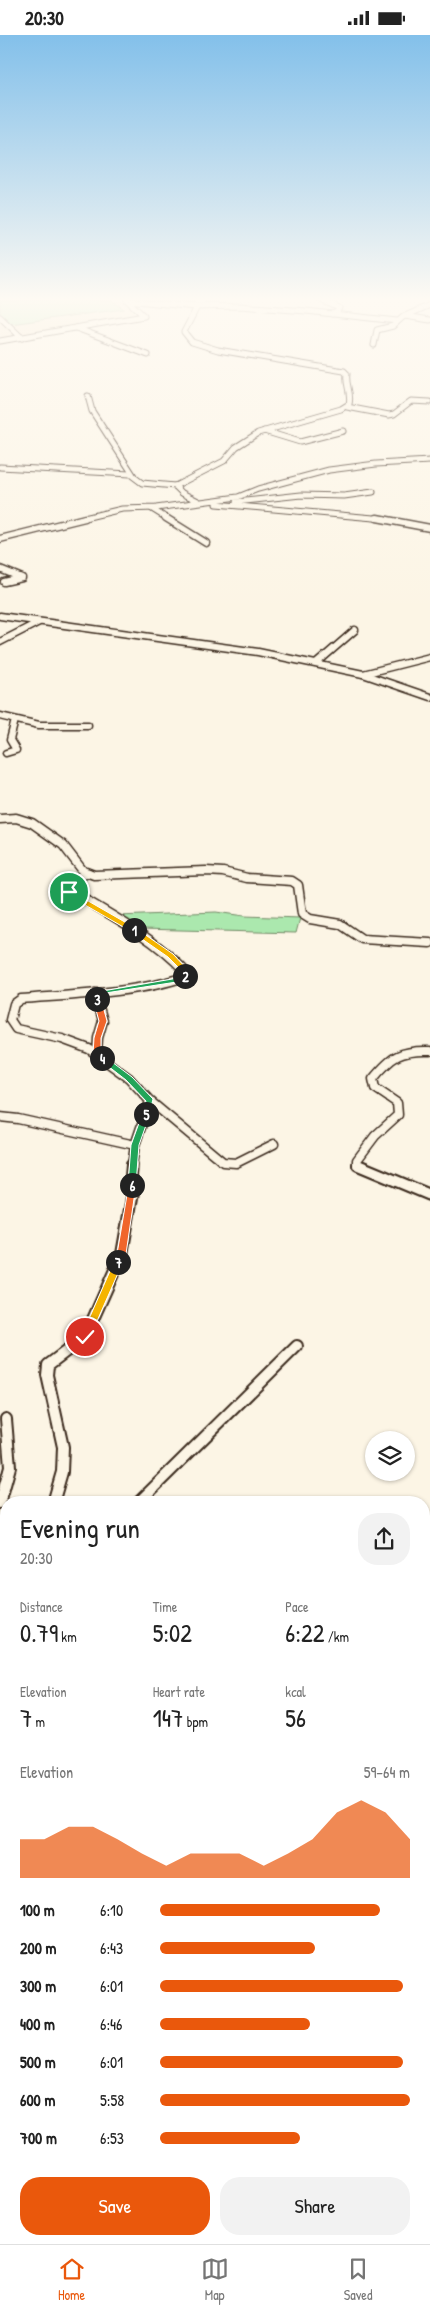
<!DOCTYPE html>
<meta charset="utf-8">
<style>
body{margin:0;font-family:"Patrick Hand",sans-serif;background:#f2f2f2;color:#222;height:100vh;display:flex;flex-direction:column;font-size:19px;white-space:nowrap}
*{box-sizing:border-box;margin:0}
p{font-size:16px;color:#767676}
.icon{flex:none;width:28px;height:28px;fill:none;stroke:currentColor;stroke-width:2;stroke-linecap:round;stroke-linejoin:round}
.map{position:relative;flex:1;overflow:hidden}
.details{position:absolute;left:0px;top:1461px;width:430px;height:749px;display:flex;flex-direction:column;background:#fff;border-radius:20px 20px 0 0;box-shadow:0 1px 4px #0004}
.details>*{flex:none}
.controls{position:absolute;left:365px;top:1396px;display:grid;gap:10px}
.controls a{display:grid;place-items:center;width:50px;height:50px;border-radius:50%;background:#fff;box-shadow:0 1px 4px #0004;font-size:25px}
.pin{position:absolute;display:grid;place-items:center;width:42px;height:42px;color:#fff;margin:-21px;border:2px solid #fff;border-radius:50%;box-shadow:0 1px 5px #0007}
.km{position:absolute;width:25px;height:25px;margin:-12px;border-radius:50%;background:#222;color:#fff;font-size:14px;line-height:25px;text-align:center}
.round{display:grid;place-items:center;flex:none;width:52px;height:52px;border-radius:20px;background:#f2f2f2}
.overview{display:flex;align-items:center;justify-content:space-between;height:85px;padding:0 20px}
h1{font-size:28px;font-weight:600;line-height:38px}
.stats{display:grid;grid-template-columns:repeat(3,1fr);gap:8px;height:85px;padding:5px 20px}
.stats div{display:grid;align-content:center}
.stats b{font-size:25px;font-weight:600}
.stats small{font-size:14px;font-weight:400}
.stats p{font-size:14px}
.chart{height:140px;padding:10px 20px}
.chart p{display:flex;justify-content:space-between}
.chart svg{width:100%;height:90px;margin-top:5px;fill:#ea580c;opacity:.7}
.button{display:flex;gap:10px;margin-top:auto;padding:10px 20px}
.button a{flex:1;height:58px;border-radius:20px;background:#ea580c;color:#fff;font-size:20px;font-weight:600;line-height:58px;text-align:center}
.button a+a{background:#f2f2f2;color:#222}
ul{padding:0 20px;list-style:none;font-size:16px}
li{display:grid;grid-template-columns:80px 60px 1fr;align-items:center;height:38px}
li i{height:12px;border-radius:6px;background:#ea580c}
.status{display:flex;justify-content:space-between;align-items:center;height:35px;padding:0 25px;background:#fff;direction:ltr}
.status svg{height:14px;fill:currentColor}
.dock{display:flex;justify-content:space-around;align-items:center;height:70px;border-top:1px solid #e0e0e0;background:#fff;font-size:14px;color:#767676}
.dock a{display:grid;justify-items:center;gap:2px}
.dock .active{color:#ea580c}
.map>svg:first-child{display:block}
</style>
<div class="status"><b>20:30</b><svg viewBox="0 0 49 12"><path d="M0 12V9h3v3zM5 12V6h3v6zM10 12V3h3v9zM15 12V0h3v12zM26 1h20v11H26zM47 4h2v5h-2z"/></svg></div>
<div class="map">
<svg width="430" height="2209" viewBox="0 0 430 2209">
<rect width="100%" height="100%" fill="#fcf5e5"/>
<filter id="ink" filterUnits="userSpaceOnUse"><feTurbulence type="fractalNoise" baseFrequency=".02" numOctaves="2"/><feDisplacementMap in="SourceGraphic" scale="10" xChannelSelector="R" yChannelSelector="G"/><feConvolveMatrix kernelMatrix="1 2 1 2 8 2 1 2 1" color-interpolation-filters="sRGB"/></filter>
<g filter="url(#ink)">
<path fill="#f2e4cb" d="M0,265h121l21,15 -142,25z"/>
<g fill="#abe8ae" stroke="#738966">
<path d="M0,265h111l13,9 -114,15 -10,-9z"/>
<path d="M216,877l28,4 56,2 -4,15 -155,-4 -23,-13z"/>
<path d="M430,1493v156l-6,2v-157z"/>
</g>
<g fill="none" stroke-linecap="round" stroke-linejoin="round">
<g stroke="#3b2a1e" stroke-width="7">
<g id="minor-far4">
<path d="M127,265l68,7 45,-1 66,5 91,10"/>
<path d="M321,265l18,8 -2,4 -5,2"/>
<path d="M405,281l25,4"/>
<path d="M0,282l22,21"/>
<path d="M76,293l72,27"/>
<path d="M0,306l144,-25 -17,-16"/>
<path d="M374,310l3,-15 16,-4 10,-9 27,-12"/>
<path d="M88,361l4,15 42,65"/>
<path d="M347,372l42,8 5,-1 17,-13 19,1"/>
<path d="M264,396l36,11 43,-11"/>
<path d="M0,432l130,7 12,9 33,3 49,-25 12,-14 22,-14 83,-24 8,-5c3,-11 -4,-19 -2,-30l-3,-3 -126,-21 -26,-8 -8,-10 12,-23 -1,-2"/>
<path d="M175,451l7,7 16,8"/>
<path d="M236,467l65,-7 43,1 29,-4"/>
<path d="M216,469l169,15"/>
<path d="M152,474l16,10"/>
<path d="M80,484l42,-10 34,-1 82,-11 20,-8 71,-19 47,-6 54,-3"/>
</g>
</g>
<g stroke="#3b2a1e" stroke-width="9">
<g id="minor-far3">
<path d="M166,483l40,25"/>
<path d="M377,483l53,10"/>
<path d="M0,504l85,-21"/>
<path d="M0,534l22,9 -18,4"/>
<path d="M0,581l258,36 105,22 67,23"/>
<path d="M0,607l39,-20"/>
<path d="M317,628l38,-33"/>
<path d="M363,639l67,-17"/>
<path d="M0,681l39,9h49"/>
<path d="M6,718l10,-3 -6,-10 5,-20"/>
</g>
</g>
<g stroke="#3b2a1e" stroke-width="11">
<g id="minor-far2">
<path d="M0,784l16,-1 16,5 31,22 20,26 11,4 112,-4 17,1 24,6 45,3 6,4 4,29 8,5 30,5 22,15 68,4"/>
<path d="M88,838l-24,10v4c41,25 87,48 120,83v7c-46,16 -114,18 -163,22l-7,5 -4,16 6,9 46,10 27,10 40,29 21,23 73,61 13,1 38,-19"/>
<path d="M95,958l8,28 -5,17 -1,16"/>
<path d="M0,1082l18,2 117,26"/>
<path d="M132,1131l3,-21 15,-44"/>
<path d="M360,1131l-3,-2v-4l18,-24 23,-21 -1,-12 -22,-15 -2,-9c19,-23 27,-29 57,-28"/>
</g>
</g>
<g stroke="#3b2a1e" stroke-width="14">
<g id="minor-far1">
<path d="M358,1130l72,30"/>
<path d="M0,1468l10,-36 -4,-48"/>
<path d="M53,1468l9,-31 1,-25 -16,-72 1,-10 37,-28 37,-83 11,-62 -2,-16 1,-11"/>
<path d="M138,1468l159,-157"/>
</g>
</g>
<g stroke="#3b2a1e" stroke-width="17">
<path id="minor" d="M0,1959l6,2"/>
</g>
<g stroke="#3b2a1e" stroke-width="17">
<path id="tertiary-far1" d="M0,1593l6,2"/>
</g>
<g stroke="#3b2a1e" stroke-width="21">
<path id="tertiary" d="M424,1739l6,2"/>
</g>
<use href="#minor-far4" stroke="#fcf5e5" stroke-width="5"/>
<use href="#minor-far3" stroke="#fcf5e5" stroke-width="6"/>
<use href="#minor-far2" stroke="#fcf5e5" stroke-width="8"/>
<use href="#minor-far1" stroke="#fcf5e5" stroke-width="10"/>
<use href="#minor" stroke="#fcf5e5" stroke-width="13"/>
<use href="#tertiary-far1" stroke="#fcf5e5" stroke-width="13"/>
<use href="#tertiary" stroke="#fcf5e5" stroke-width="17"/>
</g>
</g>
<linearGradient id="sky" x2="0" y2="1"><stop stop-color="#83c0ea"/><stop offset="0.46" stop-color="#fefaf3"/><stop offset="1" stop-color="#fefaf3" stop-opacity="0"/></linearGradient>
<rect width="430" height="574" fill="url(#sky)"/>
<path fill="#f5b400" stroke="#fff" d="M69,855l68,39 1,1 -6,2 -66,-38v-3z"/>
<path fill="#f5b400" stroke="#fff" d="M132,894h5l36,25 15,16 -1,8h-5l-1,-8 -13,-13 -36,-25z"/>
<path fill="#22a559" stroke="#fff" d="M185,939l3,2 -5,5 -84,13 2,5 -4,2 -4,-2 -2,-6 87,-15z"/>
<path fill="#f0652b" stroke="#fff" d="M97,961l4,3 6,22 -6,17v16l4,4 -3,2 -9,-6 1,-16 5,-17 -6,-22z"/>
<path fill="#22a559" stroke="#fff" d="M99,1021h5l28,21 21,22 -4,17 -7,-2 4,-13 -20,-21 -27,-21z"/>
<path fill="#22a559" stroke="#fff" d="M143,1077l7,2 -11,31 -3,40 -4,2 -4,-2 3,-40z"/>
<path fill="#f0652b" stroke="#fff" d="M129,1148l7,2 -10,69 -5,10 -3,1 -4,-3 3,-8z"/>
<path fill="#f5b400" stroke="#fff" d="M118,1224l5,3 -33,75 -2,2h-6l-1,-2 33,-75z"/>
</svg>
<div class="controls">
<a><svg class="icon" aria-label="layers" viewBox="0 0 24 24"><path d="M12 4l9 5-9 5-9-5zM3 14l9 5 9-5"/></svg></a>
</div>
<div class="pin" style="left:69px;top:857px;background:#1e9e55"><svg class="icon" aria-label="arrive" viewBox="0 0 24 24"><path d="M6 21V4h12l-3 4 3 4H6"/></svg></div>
<div class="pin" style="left:85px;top:1302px;background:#d93025"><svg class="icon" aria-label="check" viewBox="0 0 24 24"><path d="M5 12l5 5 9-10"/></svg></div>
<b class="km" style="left:134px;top:895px">1</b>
<b class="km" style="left:185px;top:941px">2</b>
<b class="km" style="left:97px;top:964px">3</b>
<b class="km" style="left:102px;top:1023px">4</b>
<b class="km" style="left:146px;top:1079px">5</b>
<b class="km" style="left:132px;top:1150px">6</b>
<b class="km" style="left:118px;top:1227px">7</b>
<section class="details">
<div class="overview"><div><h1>Evening run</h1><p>20:30</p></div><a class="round"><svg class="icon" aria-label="share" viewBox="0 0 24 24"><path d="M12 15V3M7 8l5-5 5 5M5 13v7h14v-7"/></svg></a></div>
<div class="stats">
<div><p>Distance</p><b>0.79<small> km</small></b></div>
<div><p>Time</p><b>5:02</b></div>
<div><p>Pace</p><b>6:22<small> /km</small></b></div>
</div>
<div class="stats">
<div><p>Elevation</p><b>7<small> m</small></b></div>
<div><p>Heart rate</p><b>147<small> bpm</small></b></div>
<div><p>kcal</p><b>56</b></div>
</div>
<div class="chart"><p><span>Elevation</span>59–64 m</p>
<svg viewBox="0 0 160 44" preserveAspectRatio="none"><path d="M0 44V25L10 25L20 19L30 19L40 25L50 32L60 38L70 32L80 32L90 32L100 38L110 32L120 25L130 12L140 6L150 12L160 25V44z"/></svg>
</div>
<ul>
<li><b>100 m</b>6:10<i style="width:88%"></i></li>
<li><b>200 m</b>6:43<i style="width:62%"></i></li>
<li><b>300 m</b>6:01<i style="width:97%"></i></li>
<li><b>400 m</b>6:46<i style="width:60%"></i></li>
<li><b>500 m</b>6:01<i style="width:97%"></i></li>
<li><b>600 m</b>5:58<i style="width:100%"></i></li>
<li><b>700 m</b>6:53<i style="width:56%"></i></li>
</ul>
<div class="button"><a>Save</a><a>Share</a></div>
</section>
</div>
<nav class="dock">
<a class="active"><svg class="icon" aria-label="home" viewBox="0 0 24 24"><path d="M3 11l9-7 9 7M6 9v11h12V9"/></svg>Home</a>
<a><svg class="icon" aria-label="map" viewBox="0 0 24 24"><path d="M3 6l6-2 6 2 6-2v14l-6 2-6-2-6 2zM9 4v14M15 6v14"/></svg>Map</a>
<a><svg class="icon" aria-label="saved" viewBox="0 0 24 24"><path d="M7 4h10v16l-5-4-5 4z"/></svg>Saved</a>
</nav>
